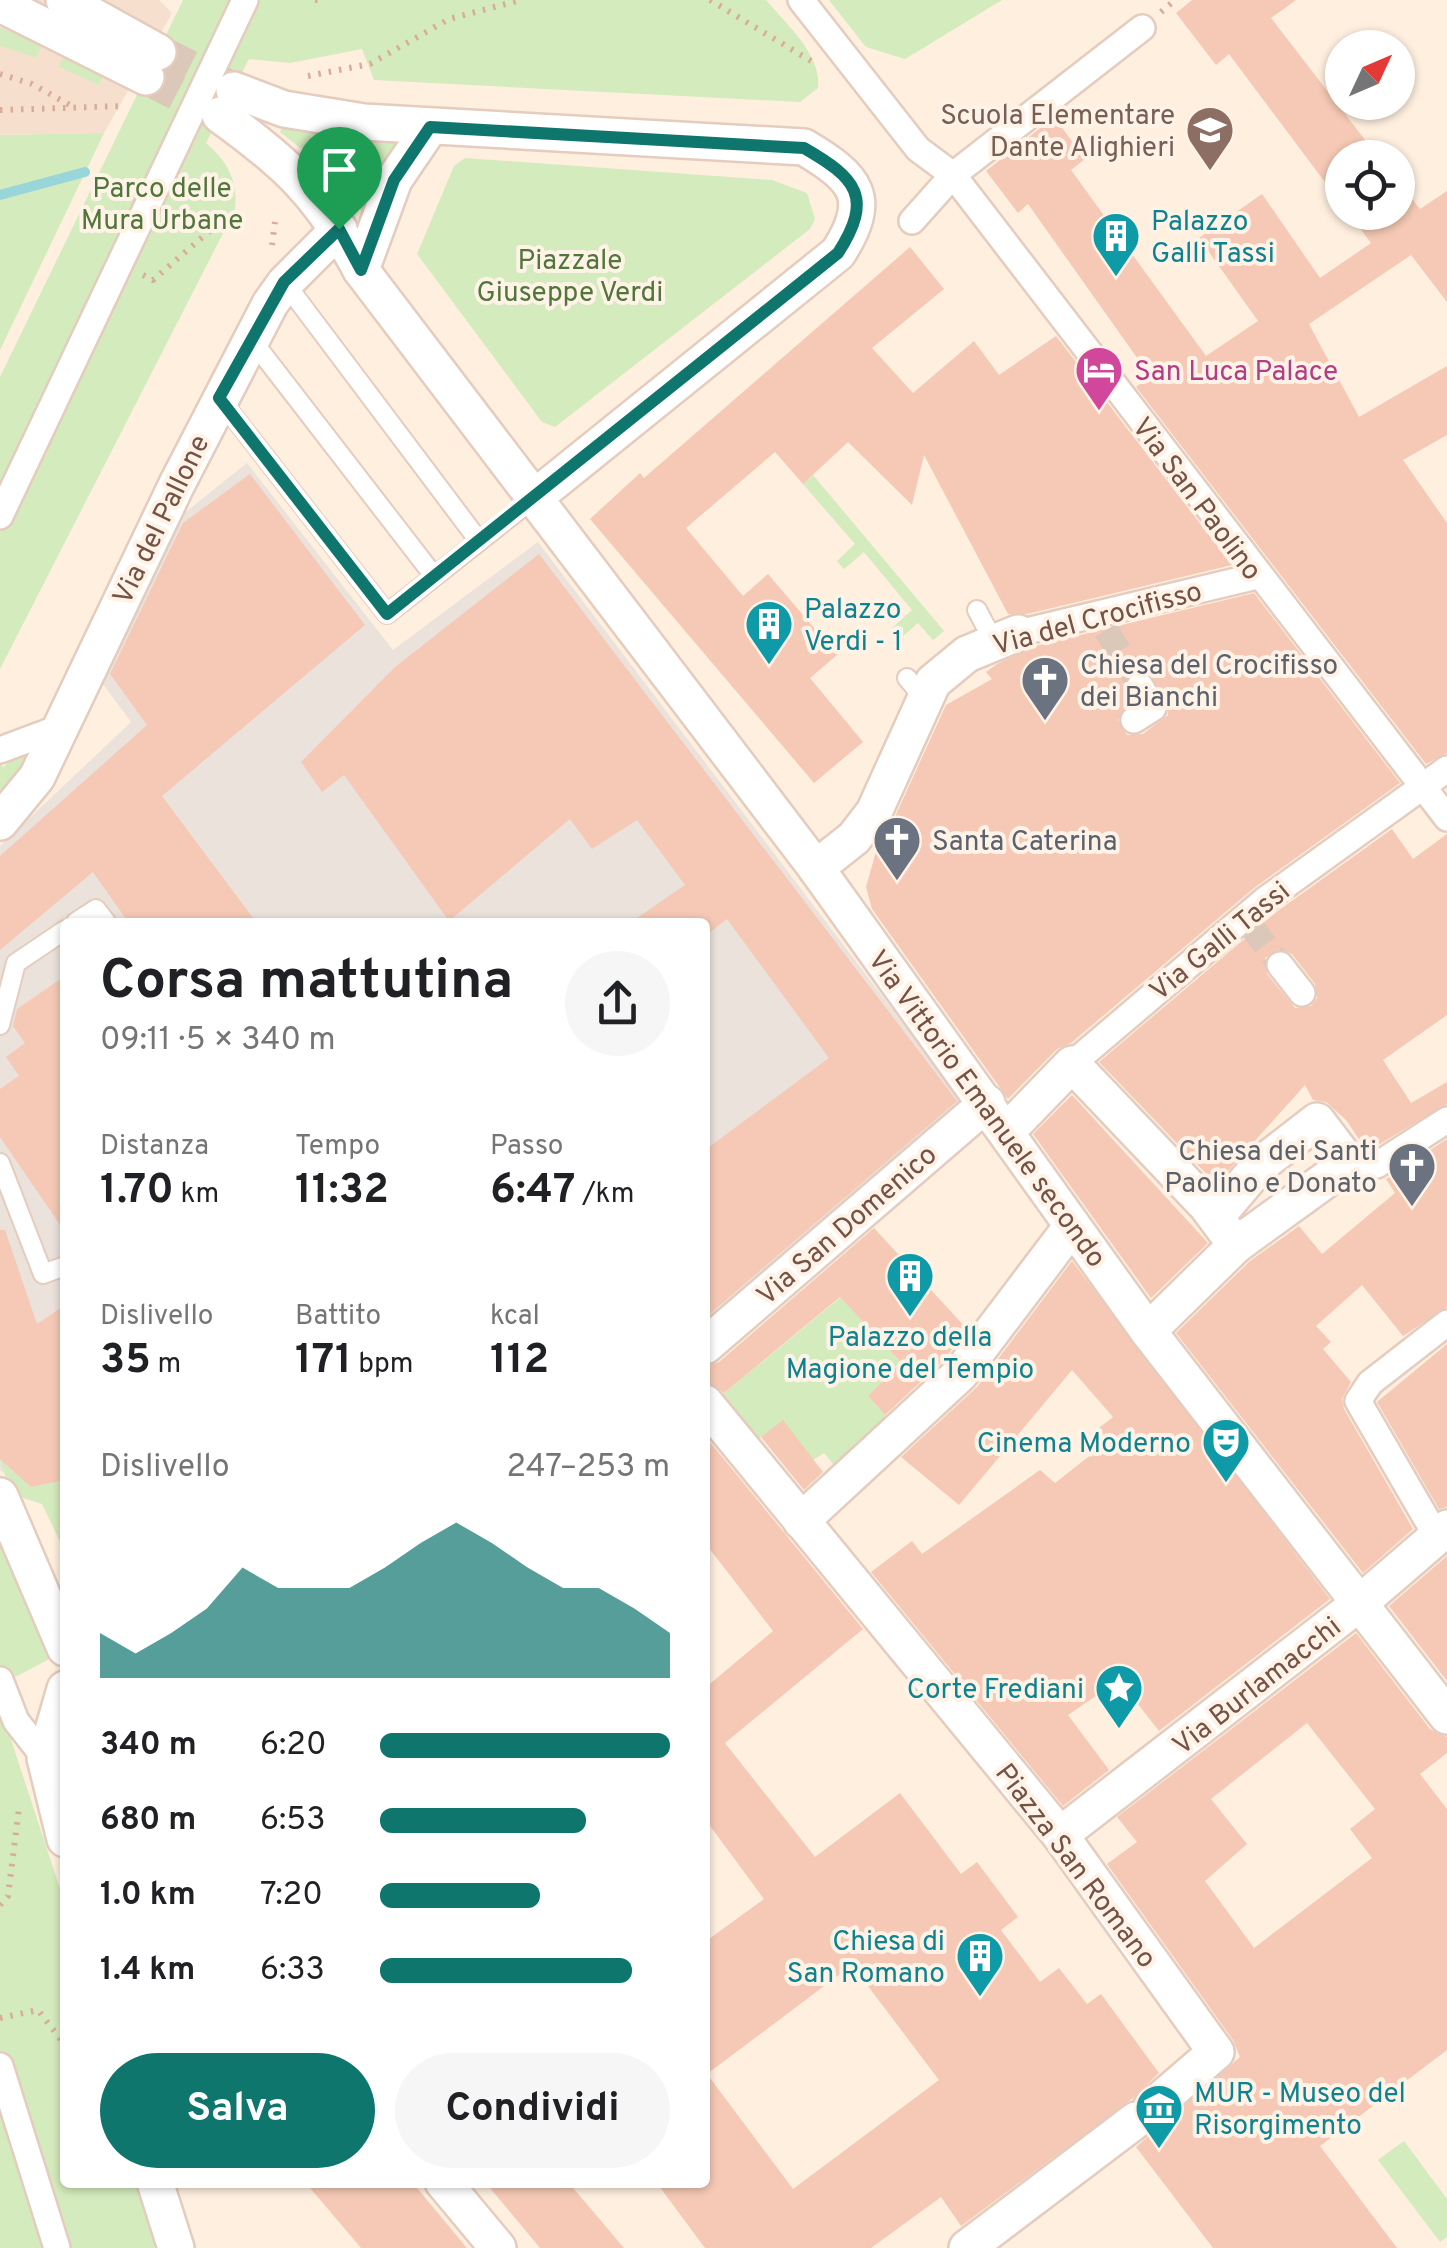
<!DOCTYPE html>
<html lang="it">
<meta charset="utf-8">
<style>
body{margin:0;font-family:Overpass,sans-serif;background:#f6f6f6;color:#202124;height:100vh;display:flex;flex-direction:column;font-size:38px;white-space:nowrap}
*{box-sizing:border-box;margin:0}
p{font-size:32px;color:#757577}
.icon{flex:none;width:55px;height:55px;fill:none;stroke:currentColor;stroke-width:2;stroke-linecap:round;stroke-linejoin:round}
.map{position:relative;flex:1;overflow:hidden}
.side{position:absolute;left:60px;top:918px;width:650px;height:1270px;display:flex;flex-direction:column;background:#fff;border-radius:10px;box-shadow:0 2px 8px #0004}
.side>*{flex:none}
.needle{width:65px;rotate:46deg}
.buttons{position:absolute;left:1325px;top:30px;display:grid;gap:20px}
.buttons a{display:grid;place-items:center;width:90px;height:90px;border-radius:50%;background:#fff;box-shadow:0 2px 8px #0004;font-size:50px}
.pin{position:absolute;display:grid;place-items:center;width:85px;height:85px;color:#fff;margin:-102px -42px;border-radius:50% 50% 50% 0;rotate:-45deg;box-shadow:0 0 10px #0007}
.pin .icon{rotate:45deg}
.round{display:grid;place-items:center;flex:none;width:105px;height:105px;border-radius:52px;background:#f6f6f6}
.overview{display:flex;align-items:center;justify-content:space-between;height:170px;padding:0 40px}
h1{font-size:55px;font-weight:700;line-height:75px}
.metrics{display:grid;grid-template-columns:repeat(3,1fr);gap:15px;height:170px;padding:10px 40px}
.metrics div{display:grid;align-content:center}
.metrics b{font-size:42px;font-weight:700}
.metrics small{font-size:28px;font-weight:400}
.metrics p{font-size:28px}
.chart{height:280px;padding:20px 40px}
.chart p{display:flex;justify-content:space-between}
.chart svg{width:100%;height:180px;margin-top:10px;fill:#0f766e;opacity:.7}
.action{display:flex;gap:20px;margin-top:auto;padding:20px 40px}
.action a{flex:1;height:115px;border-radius:60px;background:#0f766e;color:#fff;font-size:40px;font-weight:700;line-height:115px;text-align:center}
.action a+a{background:#f6f6f6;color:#202124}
ul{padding:0 40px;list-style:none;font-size:32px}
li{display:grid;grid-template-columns:160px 120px 1fr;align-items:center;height:75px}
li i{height:25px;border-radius:12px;background:#0f766e}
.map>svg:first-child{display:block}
</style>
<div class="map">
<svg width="1447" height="2248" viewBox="0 0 1447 2248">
<rect width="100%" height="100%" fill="#feefdf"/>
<path fill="#f6e0cd" d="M0,0h159l13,13 -68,120 -104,2z"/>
<path fill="#ebe2db" d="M247,463l146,187 145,-108 432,570 -265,218v-408h-640v564l-34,7 -31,-23v-624l131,-124 -31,-42 77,-161z"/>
<g fill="#d4ebbd">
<path d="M183,0h583c20,24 56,55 52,88l-18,14 -426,-22 -12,-31 -72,14 -41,-4 -43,84c22,19 32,38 29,67l-235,459v-292z"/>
<path d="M829,0h173l-97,59 -39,-12z"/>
<path d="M0,28l43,16 -7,14 -36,-12z"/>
<path d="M65,52l41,19 -7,14 -40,-18z"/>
<path d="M284,124l57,16 54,3 -18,30 -13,41 -43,-50 -41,-32z"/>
<path d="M104,133l-104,217v-215z"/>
<path d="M465,158l307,22 35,13 8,26 -5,10 -255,198 -13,-5 -125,-168 37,-88z"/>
<path d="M813,475l131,156 -11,9 -15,-17 -17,15 -9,-10 20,-18 -48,-58 -20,17 -7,-8 18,-17 -52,-60z"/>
<path d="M39,741l-39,61v-38l4,3 16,-18z"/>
<path d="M841,1297l60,64 -33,35 25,28 -55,46 -14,-17 -11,7 -30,-39 -25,18 -35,-45z"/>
<path d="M0,1459l31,28 34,-7v72l-23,-48 -31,-10z"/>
<path d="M0,1525l57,130 -57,30z"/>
<path d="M0,1706l65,198v278l80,1 18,65h-163z"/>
<path d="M1404,2141l43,58v38l-7,5 -62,-82z"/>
</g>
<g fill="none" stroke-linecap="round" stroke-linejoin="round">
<path stroke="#98d6da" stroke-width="10" d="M0,195l85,-23"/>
</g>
<g fill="#f5c9b5" fill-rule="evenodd">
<path d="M1192,0h104l-25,18 108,140h-37v47l-113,-151 -13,11 -40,-52z"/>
<path d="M1054,117l31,42 -14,11 135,186 52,-35 -59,-83 63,-44 58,84 51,-35 -23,-31h50v-31l22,28 27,-18v111l-36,-47 -102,69 50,93 88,-51v69l-44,25 44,63v230l-21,11 -290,-377 14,-11 -122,-172 -10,9 -32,-42z"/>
<path d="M910,247l34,42 -72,59 41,45 61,-52 25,34 57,-39 176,229 -205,49h-19l-84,-159 -12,50 -64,-63 -45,42 -28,-32 -89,76 57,68 25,-22 69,81 -27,23 53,64 -49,41 -224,-264 50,-46 4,5z"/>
<path d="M250,474l115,151 -203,171 94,126h-128l-35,-50 -93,78v-94l147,-131 -37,-51 73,-151z"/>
<path d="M539,554l418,547 -252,217v-168l124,-92 -102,-139 -22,17v-14h-74l54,-37 -48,-65 -45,29 -22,-30 -121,102 -105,-146 -22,17 -21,-30 94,-95z"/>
<path d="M1254,593l146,190 -146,105 -183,155 -14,6 -49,50 -136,-190 -6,-22 13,-46 14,-20 53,-116 46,-26 -6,-7 11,-8 38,-18zM1147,671l20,29 1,15 -25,19 -16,1 -9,-15 13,-17 -6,-24 8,-7z"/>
<path d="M1392,829l21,30 34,-25v181l-64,45 28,43 36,-21v22l-74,44h-8l-19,-28 -20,-18 -13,-2 -8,-15 -89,99 -117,-122 176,-149zM1279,949l13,5 23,30 2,14 -6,8 -16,2 -28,-34 -2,-16z"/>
<path d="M65,976v256l-65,-95v-48l19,-13 -13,-19 19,-14 -12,-17 4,-17z"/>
<path d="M1072,1095l136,148 -57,55 -118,-164z"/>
<path d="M1447,1139v168l-44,29 -41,-51 -46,41 15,16 -8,7 28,33 -9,17 2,10 69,120 -50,44 -187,-240 74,-72 49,-35 23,28 73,-61 -9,-14z"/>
<path d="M874,1228l93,101 -23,31 -59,55 -17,-19 33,-34 -61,-65 -116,96 -19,-11v-15l14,-5z"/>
<path d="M0,1230h5l32,94 28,-19v175l-34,7 -31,-28z"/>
<path d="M1072,1261l258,338 -171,132 -40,-51 -51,35 41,55 -46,36 -192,-234 41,-31 10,13 118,-84 15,13 51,-40 -11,-12 18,-14 -41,-47 -113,135 -58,-48 76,-70z"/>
<path d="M1447,1344v163l-8,2 -62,-107z"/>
<path d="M783,1420l40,52 -19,18 -43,-53z"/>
<path d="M705,1436l158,193 -138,114 90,114 85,-64 61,81 16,-12 41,55 -17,13 39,52 19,-14 28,36 14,-10 58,79 -27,26 -171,127 -20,-29 -70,51h-166l-49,-66h49v-240l59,-43 -59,-80v-131l68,-57 -68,-88zM852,1965l87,115 -146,109 -86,-115z"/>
<path d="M1447,1556v125l-58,-75z"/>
<path d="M1356,1633l74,96 17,8v16l-27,21 27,35v241l-127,96 77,102h-184l-77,-101 104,-90 -7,-17 -126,-176 30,-22 -20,-25zM1307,1723l68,86 -25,20 22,29 -118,90 -49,-67 42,-37 -36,-45z"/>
<path d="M305,2182h107l55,66h-106z"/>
<path d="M485,2182h83l56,66h-84z"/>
</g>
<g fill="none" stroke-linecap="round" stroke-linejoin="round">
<g stroke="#dcc8b8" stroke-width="25" stroke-dasharray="25 12" stroke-linecap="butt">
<path d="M1106,630l34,56"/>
<path d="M1250,925l30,40"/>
</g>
<g stroke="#dcc8b8" stroke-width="35" stroke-dasharray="35 18" stroke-linecap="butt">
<path d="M158,52l76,38"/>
<path d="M146,77l74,38"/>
</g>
<g stroke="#e4ccbe" stroke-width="22">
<g id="service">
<path d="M285,283l194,258"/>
<path d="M251,339l183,237"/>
<path d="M219,398l168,216 147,-116"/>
<path d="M977,610l17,32"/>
<path d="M907,678l17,20"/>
<path d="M76,922l20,-13 10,13"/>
<path d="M0,1025l16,-62 49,-33"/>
<path d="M0,1163l43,111 22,-8"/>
</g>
</g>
<g stroke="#e4ccbe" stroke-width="30">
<g id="pedestrian">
<path d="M801,0l117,149 35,26 494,643"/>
<path d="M912,221l41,-46 189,-147"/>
<path d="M0,516l245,-516"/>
<path d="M1018,633l239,-57"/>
<path d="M1134,720l19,-12 -13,-22"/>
<path d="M0,750l59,-22"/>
<path d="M1280,965l22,28"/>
<path d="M1072,1064l193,-164 182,-131"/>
<path d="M1349,1163l28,2 70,-45"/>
<path d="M1437,1537l-79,-136 12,-18 77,-60"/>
<path d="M0,1680l16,41 29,37"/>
<path d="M0,2066l57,182"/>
</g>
</g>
<g stroke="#e4ccbe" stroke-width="40">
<g id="minor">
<path d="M64,0l94,52"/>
<path d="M0,4l146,73"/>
<path d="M234,90l50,19 80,13 440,25c52,31 70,50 34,106l-304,245"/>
<path d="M220,115c68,49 101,80 141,155l455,598 332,463 299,385"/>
<path d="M361,270l33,-90 36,-53"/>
<path d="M0,822l37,-45 140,-293 93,-180 15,-21 54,-54"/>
<path d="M816,868l38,-30 20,-26 59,-130 34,-28 51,-21"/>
<path d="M1007,1131l65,-67 135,142 29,39 -88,86"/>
<path d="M1216,1217l43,-51 58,-45 32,42 -113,82"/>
<path d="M705,1346l282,-243"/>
<path d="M705,1403l355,432 156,217 -65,56"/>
<path d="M0,1496l65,152"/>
<path d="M801,1521l159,-147 112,-148"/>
<path d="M65,1689l-20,69 20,81"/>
<path d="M1060,1835l301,-233 86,-74"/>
<path d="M155,2182l21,66"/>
<path d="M443,2182l55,66"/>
<path d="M967,2248l169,-128"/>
</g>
</g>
<g stroke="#d9ac99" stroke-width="6" stroke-dasharray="2.5 8" stroke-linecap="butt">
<path d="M315,0h10"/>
<path d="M710,0l101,61"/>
<path d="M1161,12l14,-12"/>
<path d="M0,74l32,10 43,24"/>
<path d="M308,76l62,-12 79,-45 72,-19"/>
<path d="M0,110l124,-4"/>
<path d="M272,245l3,-23"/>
<path d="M143,275l10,5 68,-59h11"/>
<path d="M0,1905l8,-9 11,-88"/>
<path d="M0,2018l38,-8 27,35"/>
</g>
<use href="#service" stroke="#fff" stroke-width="18"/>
<use href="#pedestrian" stroke="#fff" stroke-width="25"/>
<use href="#minor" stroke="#fff" stroke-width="35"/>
</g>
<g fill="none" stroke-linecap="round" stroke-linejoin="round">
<g stroke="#fff" stroke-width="20">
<path id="route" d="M430,127l374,21c52,30 70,49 34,105l-451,361 -168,-216 65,-116 55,-53 22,41 33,-90z"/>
</g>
<use href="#route" stroke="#0f766e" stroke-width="12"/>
</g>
<defs>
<g id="school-pin" transform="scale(2.5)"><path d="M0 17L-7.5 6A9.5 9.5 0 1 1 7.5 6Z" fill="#8d6e63" stroke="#fff3e7"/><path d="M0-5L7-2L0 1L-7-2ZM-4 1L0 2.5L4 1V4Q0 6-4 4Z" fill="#fff"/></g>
<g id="building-pin" transform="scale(2.5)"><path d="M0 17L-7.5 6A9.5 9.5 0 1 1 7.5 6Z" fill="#0f9aa8" stroke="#fff3e7"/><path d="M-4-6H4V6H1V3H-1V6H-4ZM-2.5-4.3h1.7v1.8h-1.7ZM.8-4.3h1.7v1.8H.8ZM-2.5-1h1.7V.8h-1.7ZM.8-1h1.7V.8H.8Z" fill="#fff"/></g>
<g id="hotel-pin" transform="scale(2.5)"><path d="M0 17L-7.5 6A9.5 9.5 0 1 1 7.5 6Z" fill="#d1479c" stroke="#fff3e7"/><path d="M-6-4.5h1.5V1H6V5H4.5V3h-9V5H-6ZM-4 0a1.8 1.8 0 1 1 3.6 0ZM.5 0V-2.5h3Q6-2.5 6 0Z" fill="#fff"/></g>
<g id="church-pin" transform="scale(2.5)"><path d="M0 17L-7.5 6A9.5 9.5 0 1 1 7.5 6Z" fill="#6b7280" stroke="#fff3e7"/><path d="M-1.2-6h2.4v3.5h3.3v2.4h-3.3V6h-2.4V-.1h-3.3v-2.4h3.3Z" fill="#fff"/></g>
<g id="theatre-pin" transform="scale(2.5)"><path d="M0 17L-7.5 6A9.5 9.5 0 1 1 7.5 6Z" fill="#0f9aa8" stroke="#fff3e7"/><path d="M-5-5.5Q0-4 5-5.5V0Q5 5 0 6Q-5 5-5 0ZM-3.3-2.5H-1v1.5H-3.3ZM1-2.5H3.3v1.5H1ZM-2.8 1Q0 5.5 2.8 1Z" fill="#fff"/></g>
<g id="sight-pin" transform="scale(2.5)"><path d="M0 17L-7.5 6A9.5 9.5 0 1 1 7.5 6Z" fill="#0f9aa8" stroke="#fff3e7"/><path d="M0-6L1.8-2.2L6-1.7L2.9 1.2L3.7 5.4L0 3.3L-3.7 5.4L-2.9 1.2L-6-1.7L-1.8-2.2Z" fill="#fff"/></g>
<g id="museum-pin" transform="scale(2.5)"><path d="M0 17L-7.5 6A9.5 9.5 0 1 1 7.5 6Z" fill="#0f9aa8" stroke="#fff3e7"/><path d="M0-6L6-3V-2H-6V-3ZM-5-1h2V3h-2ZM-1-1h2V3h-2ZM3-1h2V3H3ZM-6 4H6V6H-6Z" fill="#fff"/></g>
</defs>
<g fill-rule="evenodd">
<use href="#school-pin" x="1210" y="130"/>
<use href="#building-pin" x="1116" y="236"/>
<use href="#hotel-pin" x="1099" y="370"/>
<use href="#building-pin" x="769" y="624"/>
<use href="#church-pin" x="1045" y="680"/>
<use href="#church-pin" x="897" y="840"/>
<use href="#church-pin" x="1412" y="1166"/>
<use href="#building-pin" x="910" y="1276"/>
<use href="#theatre-pin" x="1226" y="1442"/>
<use href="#sight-pin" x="1119" y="1688"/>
<use href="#building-pin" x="980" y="1956"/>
<use href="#museum-pin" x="1159" y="2108"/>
</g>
<g text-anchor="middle" stroke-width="8" stroke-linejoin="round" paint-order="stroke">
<g font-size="28" fill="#785e54" stroke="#fff3e7" text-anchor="end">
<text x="1175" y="124">Scuola Elementare<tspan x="1175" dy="32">Dante Alighieri</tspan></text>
</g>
<g font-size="28" fill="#51763b" stroke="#fff3e7">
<text x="162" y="197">Parco delle<tspan x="162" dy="32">Mura Urbane</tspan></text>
<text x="570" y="269">Piazzale<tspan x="570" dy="32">Giuseppe Verdi</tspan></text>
</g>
<g font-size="28" fill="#0d838f" stroke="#fff3e7" text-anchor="start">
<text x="1151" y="230">Palazzo<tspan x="1151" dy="32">Galli Tassi</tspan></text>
<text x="804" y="618">Palazzo<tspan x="804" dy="32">Verdi - 1</tspan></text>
<text x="910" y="1346" text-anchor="middle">Palazzo della<tspan x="910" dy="32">Magione del Tempio</tspan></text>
<text x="1191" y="1452" text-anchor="end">Cinema Moderno</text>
<text x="1084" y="1698" text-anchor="end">Corte Frediani</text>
<text x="945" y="1950" text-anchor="end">Chiesa di<tspan x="945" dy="32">San Romano</tspan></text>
<text x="1194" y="2102">MUR - Museo del<tspan x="1194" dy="32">Risorgimento</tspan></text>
</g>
<g font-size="28" fill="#b23c85" stroke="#fff3e7" text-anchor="start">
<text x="1134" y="380">San Luca Palace</text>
</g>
<g font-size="28" fill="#755245" stroke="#fff3e7">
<text transform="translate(1198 498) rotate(53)" y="10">Via San Paolino</text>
<text transform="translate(160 519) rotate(-64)" y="10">Via del Pallone</text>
<text transform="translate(1097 617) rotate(-15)" y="10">Via del Crocifisso</text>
<text transform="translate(1219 940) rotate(-39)" y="10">Via Galli Tassi</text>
<text transform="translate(988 1108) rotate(54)" y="10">Via Vittorio Emanuele secondo</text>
<text transform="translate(846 1224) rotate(-41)" y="10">Via San Domenico</text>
<text transform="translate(1256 1685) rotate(-38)" y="10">Via Burlamacchi</text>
<text transform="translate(1077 1865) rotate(53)" y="10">Piazza San Romano</text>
</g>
<g font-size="28" fill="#5b616d" stroke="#fff3e7" text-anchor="start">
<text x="1080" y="674">Chiesa del Crocifisso<tspan x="1080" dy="32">dei Bianchi</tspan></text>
<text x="932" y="850">Santa Caterina</text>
<text x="1377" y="1160" text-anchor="end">Chiesa dei Santi<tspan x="1377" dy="32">Paolino e Donato</tspan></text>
</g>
</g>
</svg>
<div class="buttons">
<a><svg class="needle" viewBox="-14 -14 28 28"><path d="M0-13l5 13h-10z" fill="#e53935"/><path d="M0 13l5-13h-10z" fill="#757577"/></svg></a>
<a><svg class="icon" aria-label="locate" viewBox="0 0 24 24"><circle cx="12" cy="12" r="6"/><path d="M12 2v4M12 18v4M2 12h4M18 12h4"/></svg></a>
</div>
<div class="pin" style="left:339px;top:229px;background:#1e9e55"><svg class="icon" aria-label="arrive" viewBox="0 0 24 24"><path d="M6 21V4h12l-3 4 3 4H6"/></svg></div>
<section class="side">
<div class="overview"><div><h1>Corsa mattutina</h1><p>09:11 · 5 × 340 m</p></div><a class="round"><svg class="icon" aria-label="share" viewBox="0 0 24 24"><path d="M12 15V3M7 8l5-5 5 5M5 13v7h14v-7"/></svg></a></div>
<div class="metrics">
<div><p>Distanza</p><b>1.70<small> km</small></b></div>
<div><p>Tempo</p><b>11:32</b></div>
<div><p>Passo</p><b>6:47<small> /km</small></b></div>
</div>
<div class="metrics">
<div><p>Dislivello</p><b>35<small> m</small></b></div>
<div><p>Battito</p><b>171<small> bpm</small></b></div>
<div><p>kcal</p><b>112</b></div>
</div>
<div class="chart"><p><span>Dislivello</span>247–253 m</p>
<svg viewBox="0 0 160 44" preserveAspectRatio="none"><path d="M0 44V33L10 38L20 33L30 27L40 17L50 22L60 22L70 22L80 17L90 11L100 6L110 11L120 17L130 22L140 22L150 27L160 33V44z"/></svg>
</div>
<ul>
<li><b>340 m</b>6:20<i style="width:100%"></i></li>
<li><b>680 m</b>6:53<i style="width:71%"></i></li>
<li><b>1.0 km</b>7:20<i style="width:55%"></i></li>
<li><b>1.4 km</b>6:33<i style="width:87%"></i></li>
</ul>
<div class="action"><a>Salva</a><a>Condividi</a></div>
</section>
</div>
